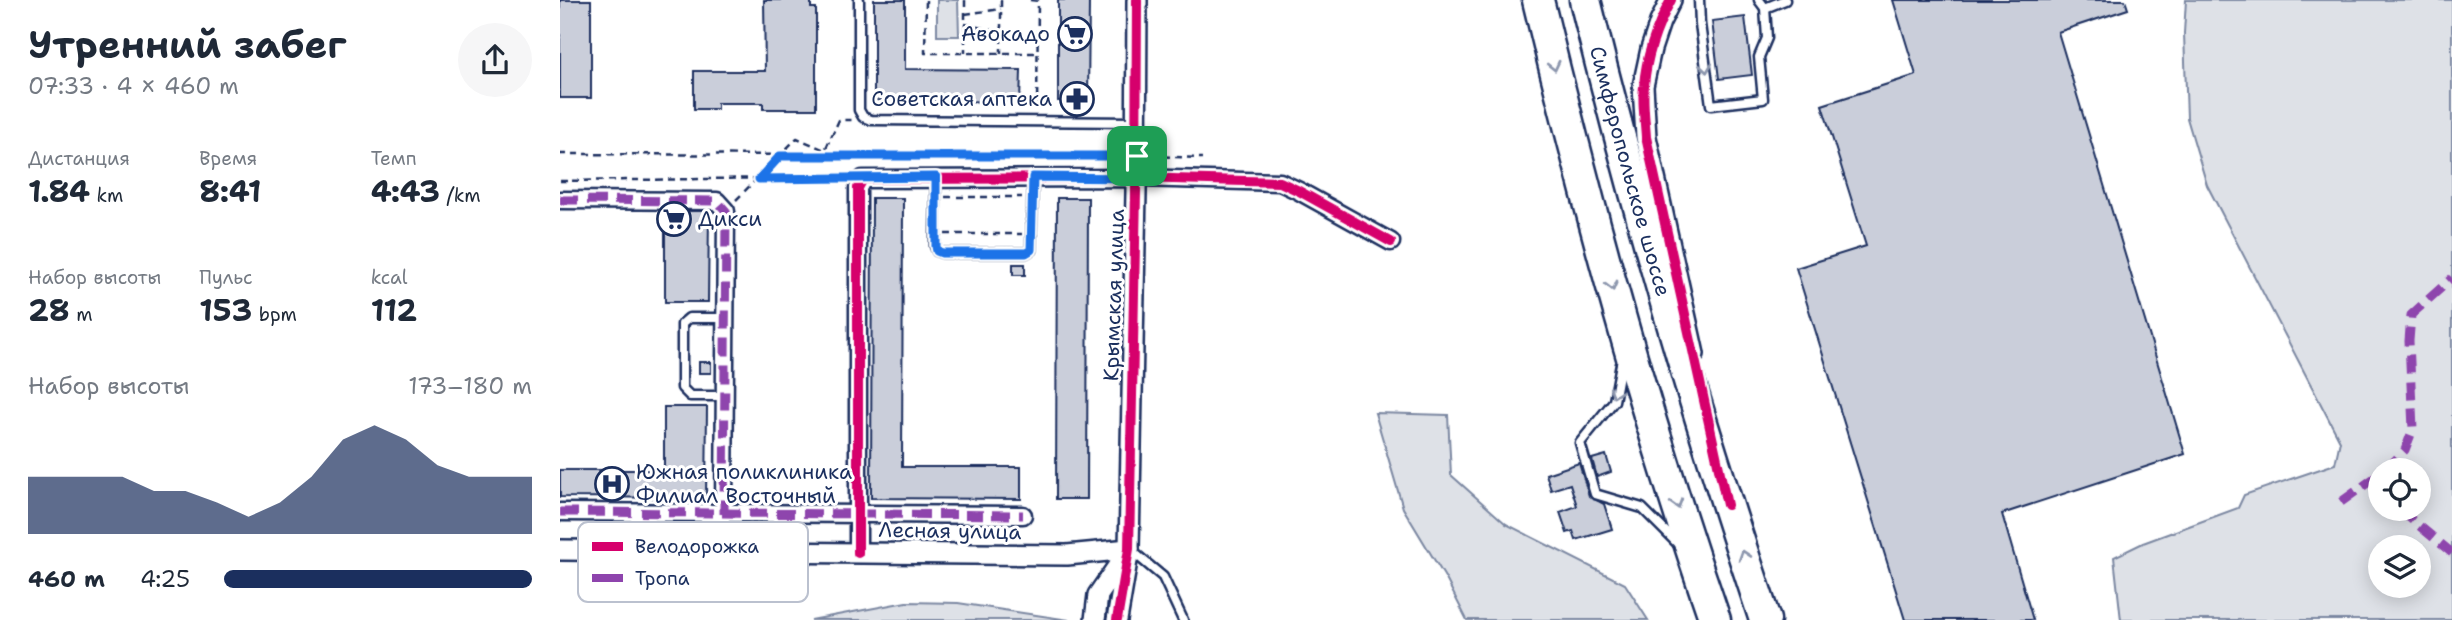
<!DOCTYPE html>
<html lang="ru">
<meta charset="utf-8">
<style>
body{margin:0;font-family:"Shantell Sans",sans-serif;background:#f6f6f7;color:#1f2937;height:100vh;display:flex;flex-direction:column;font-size:26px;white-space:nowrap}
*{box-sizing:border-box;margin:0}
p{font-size:23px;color:#747a83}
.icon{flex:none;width:38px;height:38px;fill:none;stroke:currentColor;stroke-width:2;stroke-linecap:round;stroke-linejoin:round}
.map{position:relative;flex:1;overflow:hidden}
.details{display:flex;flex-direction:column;background:#fff;width:560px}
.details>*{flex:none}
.tools{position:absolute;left:1808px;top:458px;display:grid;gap:14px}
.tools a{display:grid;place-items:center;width:63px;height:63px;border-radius:50%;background:#fff;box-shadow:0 4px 18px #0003;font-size:35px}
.pin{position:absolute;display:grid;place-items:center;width:60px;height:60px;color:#fff;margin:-30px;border-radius:14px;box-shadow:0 4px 10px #0006}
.round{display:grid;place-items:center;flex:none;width:74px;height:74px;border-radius:37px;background:#f6f6f7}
.head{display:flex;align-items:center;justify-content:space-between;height:119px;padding:0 28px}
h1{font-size:38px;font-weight:700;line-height:52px}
.figures{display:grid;grid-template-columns:repeat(3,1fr);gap:10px;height:119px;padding:7px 28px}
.figures div{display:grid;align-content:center}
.figures b{font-size:30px;font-weight:700}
.figures small{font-size:19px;font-weight:400}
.figures p{font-size:19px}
.chart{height:196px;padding:14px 28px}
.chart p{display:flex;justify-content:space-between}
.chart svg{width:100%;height:126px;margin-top:7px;fill:#1b2f5e;opacity:.7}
ul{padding:0 28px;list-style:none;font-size:23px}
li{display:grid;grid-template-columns:112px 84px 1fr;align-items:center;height:52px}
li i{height:18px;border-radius:9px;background:#1b2f5e}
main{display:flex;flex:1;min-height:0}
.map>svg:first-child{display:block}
</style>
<main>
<section class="details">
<div class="head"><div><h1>Утренний забег</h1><p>07:33 · 4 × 460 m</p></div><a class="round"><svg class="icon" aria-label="share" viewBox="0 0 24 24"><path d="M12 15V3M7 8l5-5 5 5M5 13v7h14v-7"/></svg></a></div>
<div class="figures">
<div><p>Дистанция</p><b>1.84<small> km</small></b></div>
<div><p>Время</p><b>8:41</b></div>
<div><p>Темп</p><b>4:43<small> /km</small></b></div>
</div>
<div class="figures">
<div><p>Набор высоты</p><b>28<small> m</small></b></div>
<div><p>Пульс</p><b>153<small> bpm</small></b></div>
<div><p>kcal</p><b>112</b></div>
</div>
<div class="chart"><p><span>Набор высоты</span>173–180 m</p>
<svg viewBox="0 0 160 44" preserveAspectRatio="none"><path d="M0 44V24L10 24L20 24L30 24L40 29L50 29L60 33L70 38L80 33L90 24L100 11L110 6L120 11L130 20L140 24L150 24L160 24V44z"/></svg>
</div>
<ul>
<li><b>460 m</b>4:25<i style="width:100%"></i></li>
</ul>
</section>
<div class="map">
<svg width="1892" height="620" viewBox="0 0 1892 620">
<rect width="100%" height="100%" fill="#fff"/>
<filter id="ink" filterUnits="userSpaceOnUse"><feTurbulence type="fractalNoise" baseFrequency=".0143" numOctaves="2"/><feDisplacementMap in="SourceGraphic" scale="14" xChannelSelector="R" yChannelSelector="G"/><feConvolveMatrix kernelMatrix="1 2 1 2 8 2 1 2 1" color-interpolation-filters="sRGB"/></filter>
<g filter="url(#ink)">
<g fill="#dee1e7" stroke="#7c88a2" stroke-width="2" fill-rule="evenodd">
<path d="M377,0h21l1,36h-22z"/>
<path d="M1626,0h266v620h-331l-7,-63 29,-14 95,-35 6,-13 91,-31 5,-23 -133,-256 -20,-67 -3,-85zM1820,471h38v38h-38zM1820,548h38v38h-38z"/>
<path d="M815,413l73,2 3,60 55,49 119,60 23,36h-181l-21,-41 -43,-71z"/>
<path d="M346,602l52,1 111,17h-258z"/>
</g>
<g fill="#caceda" stroke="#1b2f5e" stroke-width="2">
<rect x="0" y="0" width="31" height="98"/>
<path d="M204,0h47v8h5v101h-53v-6h-46v6h-23v-38h71z"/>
<path d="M314,0h31v69l116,1 -1,32 -146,-2z"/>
<path d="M498,0h31l-1,101h-30z"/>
<path d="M1333,0h232l3,9 -70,23 127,422 -183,60 31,106h-128l-109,-352 70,-22 -44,-141 94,-30z"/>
<path d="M1185,17l7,58 -33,4 -7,-58z"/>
<path d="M312,198h31l-1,269h119v32l-150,-1z"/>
<path d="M497,198h31l-1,301h-31z"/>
<path d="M105,211h44l-1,91h-43z"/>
<rect x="453" y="264" width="12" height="11"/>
<rect x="139" y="362" width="12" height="11"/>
<path d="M104,407h43l-1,91 -146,-1v-27h104z"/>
<path d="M1046,455l5,17 -14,5 -5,-18z"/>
<path d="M1019,463l10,33 15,8 8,25 -36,11 -3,-9 -6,2 -7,-21 17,-6 -7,-22 -19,6 -5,-16z"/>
</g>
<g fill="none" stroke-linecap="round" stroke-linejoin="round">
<g stroke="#1b2f5e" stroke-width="13">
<g id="service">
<path d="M299,0v110l4,7 8,3 266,2"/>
<path d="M1139,0l1,24 11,81 52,-6 -4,-42 8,-19 -2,-30 -6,-8"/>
<path d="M1205,8l20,-8"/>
<path d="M376,177l-1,69 2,5 5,2h84l5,-3 2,-73"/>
<path d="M1061,364l-7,37 -34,42 15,51 47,14 36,36"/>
<path d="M164,396h-34l-8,-8v-64l7,-6h36"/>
<path d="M572,551l31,26 20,43"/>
</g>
</g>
<g stroke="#1b2f5e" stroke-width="21">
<g id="minor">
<path d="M0,200l157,1 9,10 -2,303"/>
<path d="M0,512l463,3"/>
<path d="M298,553v-365l5,-9 274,-1 143,4 19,9 92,51"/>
</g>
</g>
<g stroke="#1b2f5e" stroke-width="24">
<g id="tertiary">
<path d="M1111,0l-11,22 -9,27 -8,37 3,51 48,217"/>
<path d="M0,550l507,5 62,-6"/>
<path d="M535,620l3,-25 27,-39"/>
<path d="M557,620l12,-71 7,-357 1,-192"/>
</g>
</g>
<g stroke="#1b2f5e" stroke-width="35">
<g id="motorway">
<path d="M978,0c50,209 107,417 177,620"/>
<path id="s1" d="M1025,0c51,209 112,416 180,620"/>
</g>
</g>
<g stroke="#1b2f5e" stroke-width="2.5" stroke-dasharray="7 5" stroke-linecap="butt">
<path d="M366,0l-1,53h113"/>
<path d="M405,0v53"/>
<path d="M441,0v53"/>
<path d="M470,0l8,1"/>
<path d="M405,14l36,-5"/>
<path d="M405,24l36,8"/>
<path d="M477,109l1,-109"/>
<path d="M0,154l560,2"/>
<path d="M591,156l51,2"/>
<path d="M0,181l287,-4"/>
<path d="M385,197h77"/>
<path d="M176,200l61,-62 28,12 14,-30h15"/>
<path d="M385,234h77"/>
</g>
<use href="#service" stroke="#fff" stroke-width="8"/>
<use href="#minor" stroke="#fff" stroke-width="16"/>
<use href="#tertiary" stroke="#fff" stroke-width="19"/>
<use href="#motorway" stroke="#fff" stroke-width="30"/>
<g stroke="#8e44ad" stroke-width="9" stroke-dasharray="18 9" stroke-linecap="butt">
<path d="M0,200l157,1 9,10 -2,303"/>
<path d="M1825,471l20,-21 8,-21 -4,-88 2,-26 41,-37"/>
<path d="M1781,502l39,-28"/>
<path d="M1839,509l53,44"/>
<path d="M0,512l463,3"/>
</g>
<g stroke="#fff" stroke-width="15">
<g id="cycleway">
<path d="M1111,0c-14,26 -25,57 -27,86 -2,16 1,34 2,51l81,368"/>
<path d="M298,553v-365l5,-9 274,-1 143,4 19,9 92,51"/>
<path d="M557,620l12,-71 7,-357 1,-192"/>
</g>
</g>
<use href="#cycleway" stroke="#d6006c" stroke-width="10"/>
</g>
<defs><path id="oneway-chevron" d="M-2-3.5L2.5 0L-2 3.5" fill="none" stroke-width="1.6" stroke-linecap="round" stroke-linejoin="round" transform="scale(1.75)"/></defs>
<g stroke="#8d97ae">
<use href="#oneway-chevron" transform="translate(994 66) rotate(77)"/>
<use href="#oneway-chevron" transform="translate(1146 68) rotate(82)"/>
<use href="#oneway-chevron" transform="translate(1052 286) rotate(75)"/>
<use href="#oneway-chevron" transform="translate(1055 393) rotate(109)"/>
<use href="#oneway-chevron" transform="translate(1117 504) rotate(73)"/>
<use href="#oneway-chevron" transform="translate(1184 555) rotate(-108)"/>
</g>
</g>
<g fill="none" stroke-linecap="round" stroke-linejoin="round" filter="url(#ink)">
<g stroke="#fff" stroke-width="14">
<path id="route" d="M220,156h357v22l-104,-1 -2,73 -5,3h-84l-5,-2 -1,-5v-69l-177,2z"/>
</g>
<use href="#route" stroke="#1a73e8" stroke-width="9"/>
</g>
<defs>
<g id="supermarket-ring" transform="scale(1.75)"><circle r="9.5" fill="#fff" stroke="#1b2f5e" stroke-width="1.5"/><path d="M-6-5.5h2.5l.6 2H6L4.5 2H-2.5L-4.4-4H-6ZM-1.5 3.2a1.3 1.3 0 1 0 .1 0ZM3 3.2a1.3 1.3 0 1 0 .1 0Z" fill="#1b2f5e"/></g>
<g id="pharmacy-ring" transform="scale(1.75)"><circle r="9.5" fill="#fff" stroke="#1b2f5e" stroke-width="1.5"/><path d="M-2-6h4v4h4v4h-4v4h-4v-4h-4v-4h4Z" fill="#1b2f5e"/></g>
<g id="hospital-ring" transform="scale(1.75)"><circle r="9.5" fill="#fff" stroke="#1b2f5e" stroke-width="1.5"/><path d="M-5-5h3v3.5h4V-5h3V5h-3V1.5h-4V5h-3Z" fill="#1b2f5e"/></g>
</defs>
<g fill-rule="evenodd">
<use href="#supermarket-ring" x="515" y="34"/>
<use href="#pharmacy-ring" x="517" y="99"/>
<use href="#supermarket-ring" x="114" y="219"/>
<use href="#hospital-ring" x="52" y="484"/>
</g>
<g text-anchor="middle" stroke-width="6" stroke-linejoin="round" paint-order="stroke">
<g font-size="21" fill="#1b2f5e" stroke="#fff" text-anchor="end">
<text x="490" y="41">Авокадо</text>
<text x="492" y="106">Советская аптека</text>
<text x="138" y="226" text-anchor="start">Дикси</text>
<text x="76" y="479" text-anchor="start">Южная поликлиника<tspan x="76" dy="24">Филиал Восточный</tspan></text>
</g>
<g font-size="21" fill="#1b2f5e" stroke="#fff">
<text dy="7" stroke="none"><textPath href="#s1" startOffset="177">Симферопольское шоссе</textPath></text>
<text transform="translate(554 295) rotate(-88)" y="7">Крымская улица</text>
<text transform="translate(390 531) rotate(1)" y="7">Лесная улица</text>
</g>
</g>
<rect x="18" y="522" width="230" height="80" rx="10" fill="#fff" stroke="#bbc1cf" stroke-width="2"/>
<rect x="32" y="542" width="31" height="9" fill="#d6006c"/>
<rect x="32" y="574" width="31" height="8" fill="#8e44ad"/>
<g font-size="19" fill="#1b2f5e">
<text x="75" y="553">Велодорожка</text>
<text x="75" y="585">Тропа</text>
</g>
</svg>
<div class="tools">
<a><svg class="icon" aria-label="locate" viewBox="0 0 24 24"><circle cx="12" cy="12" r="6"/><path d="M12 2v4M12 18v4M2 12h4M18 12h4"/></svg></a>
<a><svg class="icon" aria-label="layers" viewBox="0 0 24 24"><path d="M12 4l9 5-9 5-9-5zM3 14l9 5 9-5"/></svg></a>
</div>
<div class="pin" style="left:577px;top:156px;background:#1e9e55"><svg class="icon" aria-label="arrive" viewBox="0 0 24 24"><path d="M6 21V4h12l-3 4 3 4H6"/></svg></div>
</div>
</main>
